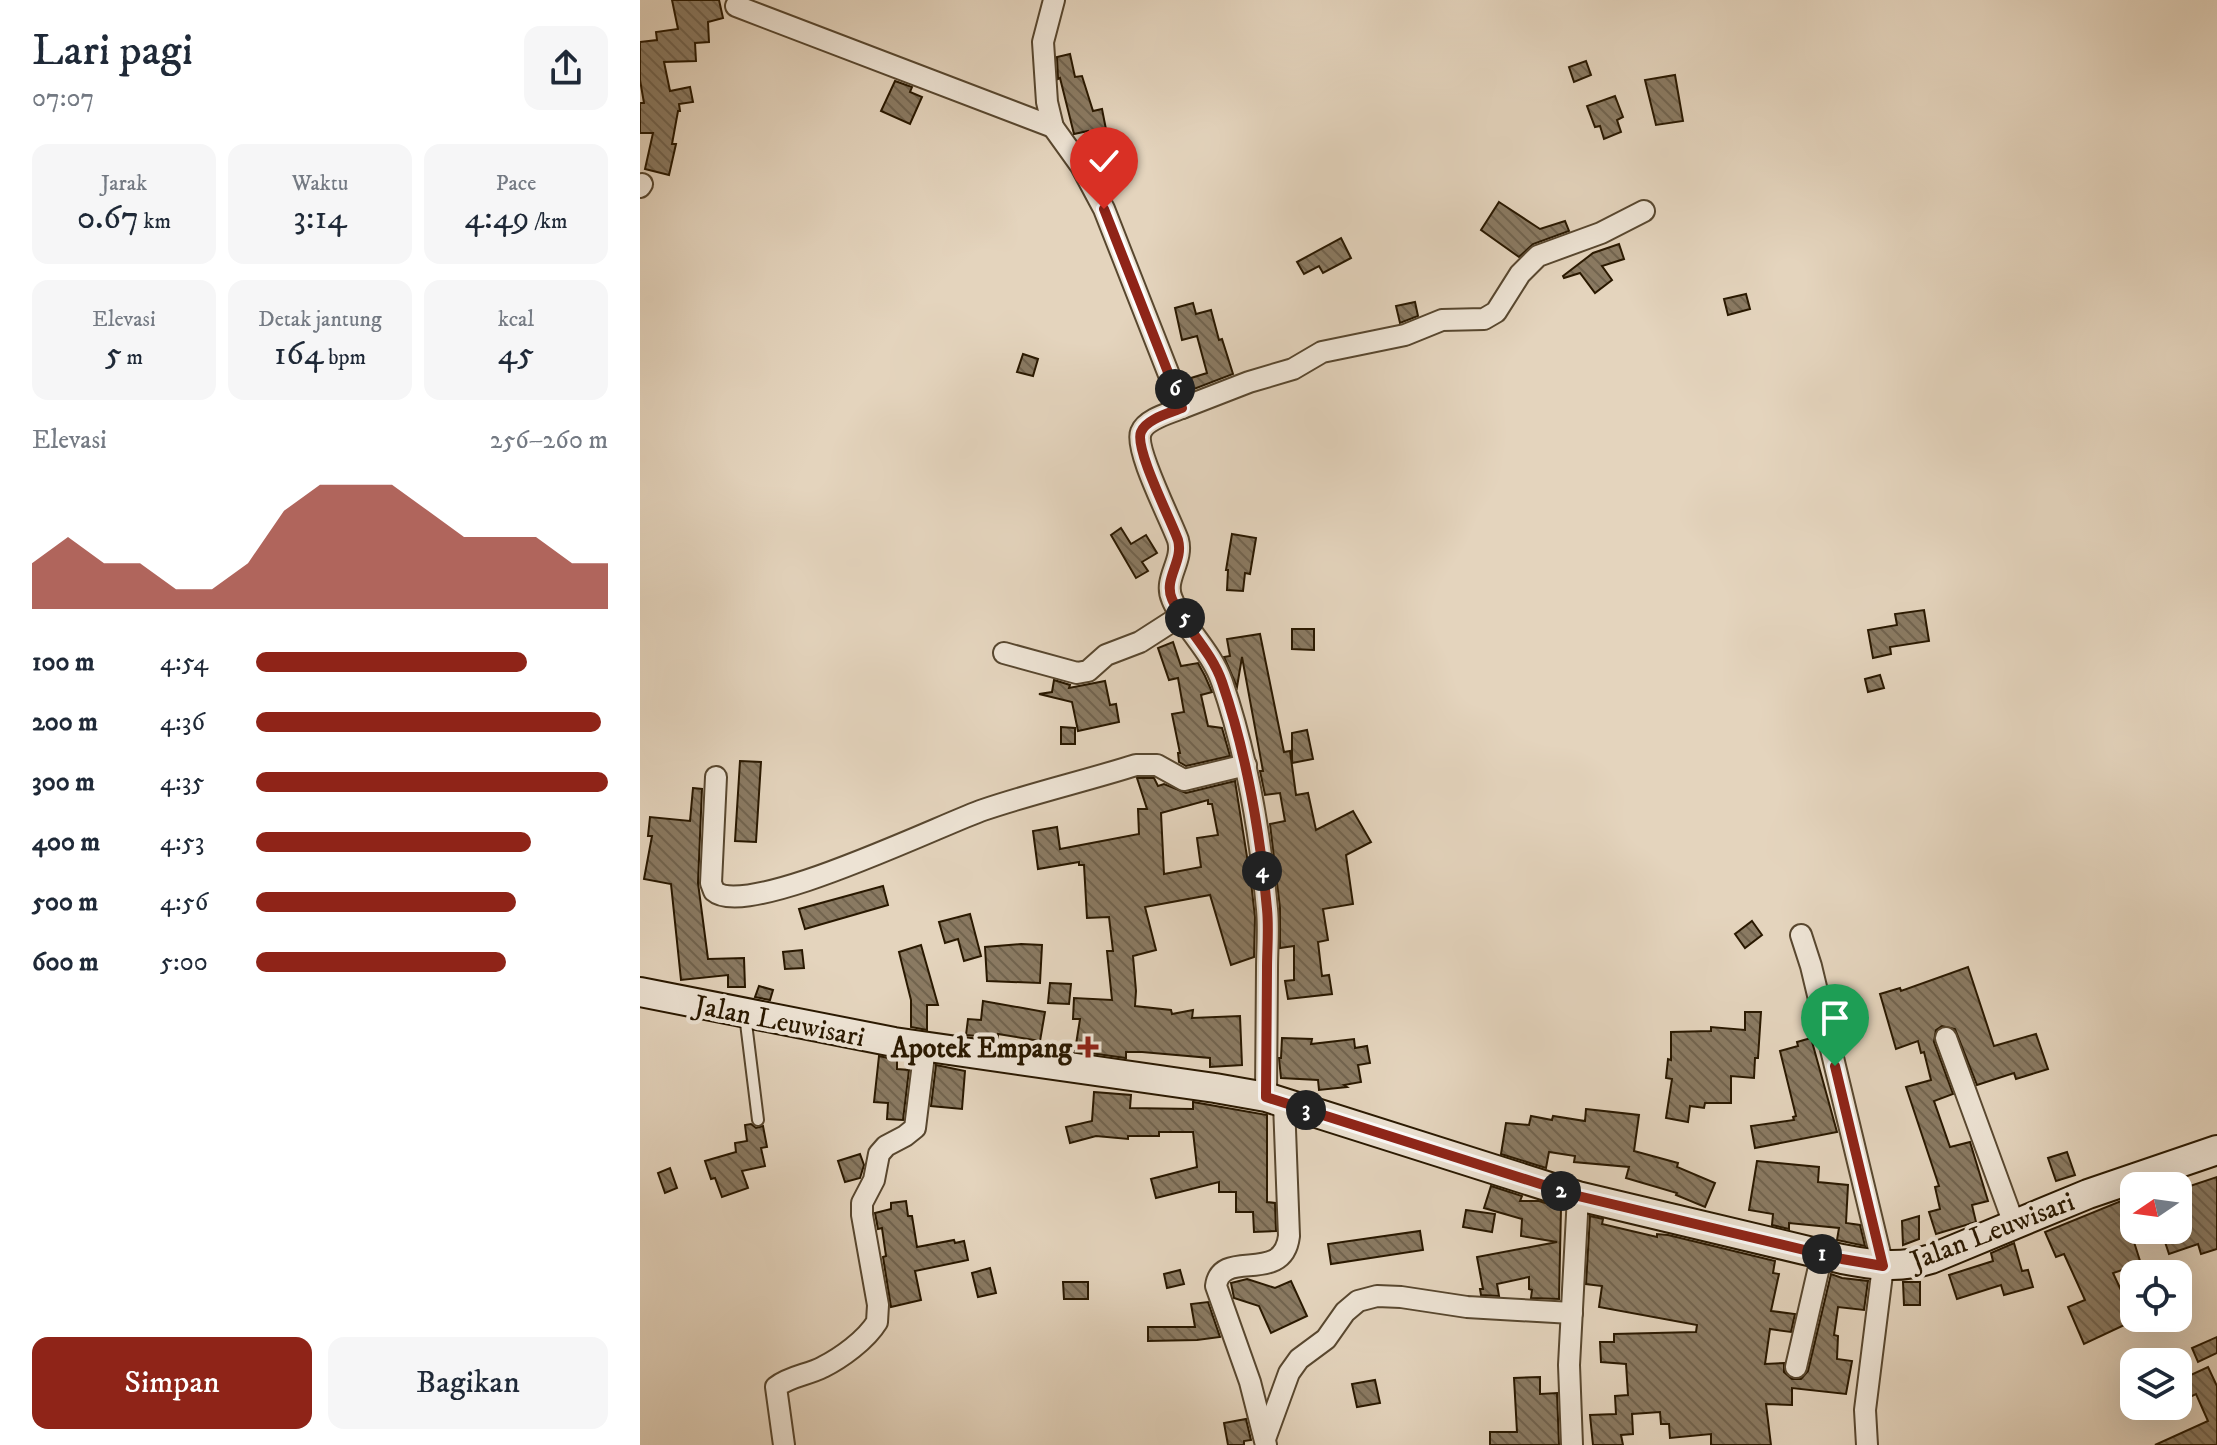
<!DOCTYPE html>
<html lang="id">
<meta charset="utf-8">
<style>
body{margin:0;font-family:"IM FELL DW Pica",serif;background:#f6f6f7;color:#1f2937;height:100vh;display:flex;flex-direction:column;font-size:30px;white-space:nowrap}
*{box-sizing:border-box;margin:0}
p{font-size:26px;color:#747a83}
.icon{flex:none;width:44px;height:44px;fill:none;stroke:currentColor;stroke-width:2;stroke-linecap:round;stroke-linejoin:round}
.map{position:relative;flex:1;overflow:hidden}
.details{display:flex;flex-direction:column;background:#fff;width:640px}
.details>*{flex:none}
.needle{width:52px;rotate:257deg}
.tools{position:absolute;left:1480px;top:1172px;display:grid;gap:16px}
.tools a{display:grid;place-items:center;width:72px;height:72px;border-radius:16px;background:#fff;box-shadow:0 8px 32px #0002;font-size:40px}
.pin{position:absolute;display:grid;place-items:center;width:68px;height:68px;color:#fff;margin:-82px -34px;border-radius:50% 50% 50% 0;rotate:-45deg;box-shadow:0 0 8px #0007}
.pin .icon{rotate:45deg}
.km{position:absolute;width:40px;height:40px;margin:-20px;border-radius:50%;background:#222;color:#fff;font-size:22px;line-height:40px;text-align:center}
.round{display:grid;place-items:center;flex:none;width:84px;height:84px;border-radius:16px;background:#f6f6f7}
.summary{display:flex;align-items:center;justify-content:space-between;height:136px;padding:0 32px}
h1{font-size:44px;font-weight:600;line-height:60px}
.metrics{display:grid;grid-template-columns:repeat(3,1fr);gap:12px;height:136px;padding:8px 32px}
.metrics div{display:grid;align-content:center;border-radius:16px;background:#f6f6f7;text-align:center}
.metrics b{font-size:34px;font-weight:600}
.metrics small{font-size:22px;font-weight:400}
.metrics p{font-size:22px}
.chart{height:224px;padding:16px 32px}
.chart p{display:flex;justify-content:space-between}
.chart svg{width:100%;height:144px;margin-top:8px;fill:#8f2418;opacity:.7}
.button{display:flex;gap:16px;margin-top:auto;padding:16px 32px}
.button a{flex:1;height:92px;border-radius:16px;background:#8f2418;color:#fff;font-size:32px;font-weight:600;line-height:92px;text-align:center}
.button a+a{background:#f6f6f7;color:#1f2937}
ul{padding:0 32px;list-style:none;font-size:26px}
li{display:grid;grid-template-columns:128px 96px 1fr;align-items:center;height:60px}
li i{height:20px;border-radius:10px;background:#8f2418}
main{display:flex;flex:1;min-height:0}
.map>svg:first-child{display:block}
</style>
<main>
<section class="details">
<div class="summary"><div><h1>Lari pagi</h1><p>07:07</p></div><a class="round"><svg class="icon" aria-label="share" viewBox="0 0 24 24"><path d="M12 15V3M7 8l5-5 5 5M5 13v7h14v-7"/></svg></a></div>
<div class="metrics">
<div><p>Jarak</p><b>0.67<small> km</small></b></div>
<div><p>Waktu</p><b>3:14</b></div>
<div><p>Pace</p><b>4:49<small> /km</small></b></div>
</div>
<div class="metrics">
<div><p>Elevasi</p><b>5<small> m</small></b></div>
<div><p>Detak jantung</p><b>164<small> bpm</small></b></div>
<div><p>kcal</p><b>45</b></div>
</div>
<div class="chart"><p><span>Elevasi</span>256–260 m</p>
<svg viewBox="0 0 160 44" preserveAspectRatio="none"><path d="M0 44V30L10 22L20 30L30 30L40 38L50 38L60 30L70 14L80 6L90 6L100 6L110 14L120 22L130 22L140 22L150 30L160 30V44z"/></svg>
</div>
<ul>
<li><b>100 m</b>4:54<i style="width:77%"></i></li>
<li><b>200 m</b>4:36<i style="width:98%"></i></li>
<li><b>300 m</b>4:35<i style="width:100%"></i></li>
<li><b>400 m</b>4:53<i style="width:78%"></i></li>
<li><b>500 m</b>4:56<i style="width:74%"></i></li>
<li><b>600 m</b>5:00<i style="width:71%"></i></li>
</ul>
<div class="button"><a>Simpan</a><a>Bagikan</a></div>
</section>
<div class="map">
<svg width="1577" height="1445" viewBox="0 0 1577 1445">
<defs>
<pattern id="building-back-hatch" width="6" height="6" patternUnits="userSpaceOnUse" patternTransform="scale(2)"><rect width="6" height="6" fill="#8a7a62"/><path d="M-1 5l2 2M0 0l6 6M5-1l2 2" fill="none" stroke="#71634e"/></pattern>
</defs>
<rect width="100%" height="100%" fill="#e4d4bd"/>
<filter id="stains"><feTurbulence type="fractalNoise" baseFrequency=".0025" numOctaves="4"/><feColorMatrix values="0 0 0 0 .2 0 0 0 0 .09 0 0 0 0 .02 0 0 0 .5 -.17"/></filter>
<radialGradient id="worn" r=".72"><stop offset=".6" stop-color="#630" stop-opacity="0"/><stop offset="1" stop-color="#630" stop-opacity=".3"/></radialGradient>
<g fill="url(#building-back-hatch)" stroke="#291800" stroke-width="2" fill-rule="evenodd">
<path d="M32,0h47l4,18 -15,4 1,20 -14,1 1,18 -32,1 6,29 20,-4 3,15 -14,2 1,7h-2l-6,33h4l-7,31 -24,-6 8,-36h-13v-30h4l-4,-23v-38l17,-2 -1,-8 22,-3z"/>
<path d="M430,54l5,23 7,-1 11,35 9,-2 10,51 17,-6 5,15 -20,7 5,6 -10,9 -12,-22 -9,-38 -14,3 -14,-56 -2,1 -1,-22z"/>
<path d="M946,61l5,14 -17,7 -5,-15z"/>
<path d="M1035,75l8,46 -27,4 -11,-45z"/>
<path d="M255,81l17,6 -2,5 12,5 -12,27 -29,-13z"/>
<path d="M975,96l8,21 -6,3 4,12 -17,7 -4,-13 -5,1 -8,-21z"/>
<path d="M859,202l41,27 25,-8 4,10 -36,13 -14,13 -38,-27z"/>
<path d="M701,238l10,20 -28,15 -4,-7 -15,8 -7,-12z"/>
<path d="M979,244l5,15 -22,7 10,14 -17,13 -15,-20 -16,5 -1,-2 30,-23z"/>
<path d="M1106,294l4,15 -22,6 -4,-16z"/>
<path d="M775,302l3,14 -18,7 -4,-17z"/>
<path d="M553,303l3,11 15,-4 8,30 3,-1 11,35 -39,15 -3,-11 16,-5 -10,-37 -15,4 -7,-32z"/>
<path d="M383,354l15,5 -5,17 -16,-4z"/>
<path d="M481,528l10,16 15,-9 11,18 -15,9 6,9 -12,7 -25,-43z"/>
<path d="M592,534l24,4 -6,36 -5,-1 -2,18 -16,-1 1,-20h-2z"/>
<path d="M1284,610l5,31 -39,6 1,7 -18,4 -5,-28 29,-5 -2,-11z"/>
<path d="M652,629h22v21l-22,-1z"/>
<path d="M620,634l24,118 6,-1 6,44 12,-2 8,37 37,-19 18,31 -25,13 7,49 -30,5 5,31 -10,2 4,34 7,-1 3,19 -44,5 -3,-18 9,-1v-34l-14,2v-40l-10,-84 15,-3 -5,-28 -15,2 -5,-24h3l-21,-114 -5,30 -13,-30 6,-1 -3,-17z"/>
<path d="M533,642l8,24 17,-3 7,13 7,16 -11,3 7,31 14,2 8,28 -44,10 -7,-4 -1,-9h2l-8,-39 12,-2 -6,-34 -9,2 -11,-32z"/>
<path d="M1240,675l4,13 -16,4 -3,-13z"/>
<path d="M414,680l16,5 -1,3 36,-7 5,24 6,-1 3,18 -41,9 -6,-29 -33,-8 13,-2z"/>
<path d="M421,727l14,1v16h-14z"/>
<path d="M667,730l6,29 -21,4v-30z"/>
<path d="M100,761l21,1 -5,80 -21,-1z"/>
<path d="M497,778h17l4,8 6,-2 22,9 49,-12 16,101 4,35 -1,40 -23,8 -21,-70 -65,12 11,43 -23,6 3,35 -1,15 36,4 1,4 21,-4 -1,8 48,-2 2,49 -32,2v-9l-68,-6h-16v6l-51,-7 5,-32h-7l1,-21 38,2 -5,-49h6l-4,-34 -22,1 -3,-53h-5v-3l-41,7 -5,-38 24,-4 3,22 79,-15 -1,-25h9zM568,800v4h4l6,31 -21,3 4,29 -37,7 -3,-61z"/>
<path d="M53,788l9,1 -4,94 10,76 36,-1 1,29h-17v-12l-47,5 -10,-96 -27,-5 8,-43h-4l2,-19 40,4z"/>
<path d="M243,886l5,19 -83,24 -6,-20z"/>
<path d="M330,914l11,42 -17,5 -6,-22 -13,4 -6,-21z"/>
<path d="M1112,921l10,14 -17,13 -10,-14z"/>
<path d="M381,944l21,1 -2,38 -53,-2 -2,-34z"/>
<path d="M281,945l17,60h-11v25l-16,-3v-27l-12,-48z"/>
<path d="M162,950l2,18 -19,1 -2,-17z"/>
<path d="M1328,967l26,79 42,-12 12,35 -32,10 -2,-6 -37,12 -22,-56 -13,-3 -6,4 -2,12 19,52 -19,7 16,46 20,-5 18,59 -16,4 4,17 -40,12 -7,-22 11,-3 -5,-22 4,-1 -33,-99 25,-7 -7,-28 -3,1 -3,-12 -22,8 -16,-55 20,-6 1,3z"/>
<path d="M410,983l21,1 -2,20 -21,-1z"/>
<path d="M119,986l14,4 -3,10 -15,-3z"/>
<path d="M343,1001l62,11 -5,29 -42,-7v4l-32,-3 2,-16 13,1z"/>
<path d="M1105,1012h16l-3,46h-3l-1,20 -23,-2v27h-26l-1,5 -14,-2 -2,16 -22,-4 6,-39 -6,-1 2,-19 3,1v-28l40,-1v-4l34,3z"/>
<path d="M642,1038l30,1 -1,5 43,-5 1,9 12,-2 3,17 -12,2 3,17 -17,3 3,2 -28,3 -1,-10 -37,-2 -2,-20h2z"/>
<path d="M1171,1038l26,94 -82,16 -4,-22 43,-6 -1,-3 3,-1 -16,-65 18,-5 -1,-4z"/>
<path d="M239,1056l18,4v9l12,1 -6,50 -16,-1 1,-16 -14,-1z"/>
<path d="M296,1065l29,6 -3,38 -31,-3z"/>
<path d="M454,1092l37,3 -1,13 63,1v-7l74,13v87l8,1 1,28 -22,1 -1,-20h-17v-20h-17v-10l-63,16 -5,-19 46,-12 -4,-35h-34v4h-31v3l-32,-3 -26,7 -4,-16 26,-6z"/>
<path d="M946,1109l53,6 -5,36 44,12 -1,4 38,16 -10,24 -29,-12 1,-2 -51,-15 3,-11 -55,-5 1,-6 -26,-4 -3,16 -45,-14 5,-31 23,2 2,-9 21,4 1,-4 32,5z"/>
<path d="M111,1124l5,4 7,-2 4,21 -6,1 4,18 -23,5 6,17 -26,9 -7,-19 -4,1 -6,-18 31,-9 -1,-9 12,-2 -2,-16z"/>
<path d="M1427,1152l8,23 -19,6 -8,-23z"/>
<path d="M220,1154l4,11 -4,13 -15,4 -7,-21z"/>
<path d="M1117,1161l62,6 -1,15 30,3 -2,38 14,2 5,21 -28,-6 2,-12 -50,-5v6l-17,-4 1,-11 -24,-4z"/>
<path d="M30,1168l7,20 -12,5 -7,-20z"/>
<path d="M1577,1177v72l-16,5 -3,-10 -29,10 -6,-18 15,-5v-41z"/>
<path d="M851,1186l31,10 -2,5h19l22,7 -2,91 -28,-1 1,-8 -3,-1v-12l-32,7 2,12 -18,-1 -1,-6h3l-6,-32 80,-15 -36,-6 1,-17 -38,-11z"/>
<path d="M266,1201l2,15h4l5,31 37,-7 1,3 9,-2 4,19 -53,11 6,29 -30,7 -8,-50 3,-1 -4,-28 -4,1 -3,-16 16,-4v-6z"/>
<path d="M1481,1201l20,63 -28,9 22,47 -51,24 -16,-37 17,-7 -21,-46 -8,3 -11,-25z"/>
<path d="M826,1210l29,4 -3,18 -29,-5z"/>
<path d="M950,1216l13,3 -1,5 55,13v-3l11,1 107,26 -2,12 6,1 -8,37 24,3 -4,18 -21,-3 -5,35 19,-1v9l8,7h9l7,-8 23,-97 11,4 26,3 -4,29 -26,-3 -4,28 4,1 -1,23 15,2 -6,33 -54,-6v17l-26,-1 5,41h-60v-11l-41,4 -1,-14h-8l-1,-12 -28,2 1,20 -12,1 2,10h-30l-3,-30 26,-1 -1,-18 13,-1 -2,-31 -25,-2 -1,-20h14v-8l82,-2 1,-7 -98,-18 3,-21 -16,-2z"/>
<path d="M1279,1216v23l-16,6 -1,-24z"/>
<path d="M780,1231l3,19 -92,14 -3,-20z"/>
<path d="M1374,1243l8,28 6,-1 5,17 -29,8 -3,-10 -44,14 -8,-24 44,-14 -2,-8z"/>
<path d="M350,1268l6,25 -18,4 -6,-24z"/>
<path d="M540,1270l4,14 -17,4 -3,-14z"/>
<path d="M607,1279l28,9 16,-7 16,35 -36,17 -12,-27 -25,-8 -3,-15z"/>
<path d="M423,1282h25v17h-24z"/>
<path d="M1263,1282h17v23h-16z"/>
<path d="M568,1302l12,35 -23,3 -49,1v-14h47l-4,-23z"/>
<path d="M1577,1337v16l-19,9 -6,-14z"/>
<path d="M1568,1367l9,19v59h-62l53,-24 -12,-27 -6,3 -8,-18z"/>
<path d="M900,1377v17l17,-1 2,52h-69v-13h27l-3,-54z"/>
<path d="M735,1380l5,23 -23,4 -5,-23z"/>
<path d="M606,1419l5,21 -7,1v4h-16l-4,-22z"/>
</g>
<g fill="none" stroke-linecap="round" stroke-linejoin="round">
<g stroke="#58472f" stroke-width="14">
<path id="service" d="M105,1015l13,105"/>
</g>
<g stroke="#58472f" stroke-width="24">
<g id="minor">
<path d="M414,0l-11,42 4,60 6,25 28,39 23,43 78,199c-12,5 -36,11 -41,24 -7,17 30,88 37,108 6,21 -15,39 -6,59 11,28 39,51 50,83 25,73 38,150 45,227 2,20 0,40 0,60 0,43 -1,86 -1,128"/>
<path d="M96,6l317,121"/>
<path d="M0,187l2,-3"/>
<path d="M542,408l67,-26 44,-13 29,-17 83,-17 37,-15 42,-1 12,-7 24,-38 18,-18 63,-23 43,-22"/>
<path d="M364,653l73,20 11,-2 18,-16 34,-13 42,-27"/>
<path d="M76,777l-5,106 3,8c32,29 226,-66 269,-81 50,-17 102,-29 153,-45h21l27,15 62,-15"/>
<path d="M1161,935l10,31 72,300 -18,144 2,35"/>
<path d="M1306,1038l68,186"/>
<path d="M1156,1367l26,-113"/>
<path d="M625,1439l24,-66 10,-14 27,-20 19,-27 13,-11 19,-5 24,1 66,10 105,6"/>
<path d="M144,1445l-8,-58c14,-11 32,-12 47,-20 18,-9 43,-27 54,-45l1,-17 -16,-90v-12l12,-23 5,-26 7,-8 19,-10 10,-8 10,-81"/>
<path d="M626,1445l-16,-63 -34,-96c5,-39 67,0 73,-50l-5,-133"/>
<path d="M932,1445l-3,-80 9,-169"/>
</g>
</g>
<g stroke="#291800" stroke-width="32">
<path id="secondary" d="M0,992l254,50 321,46 51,9 312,99 264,63c31,6 58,10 89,0l157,-65 129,-44"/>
</g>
<use href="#service" stroke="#ede3d4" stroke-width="10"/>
<use href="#minor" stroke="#ede3d4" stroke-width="20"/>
<use href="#secondary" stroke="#ede3d4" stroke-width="28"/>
</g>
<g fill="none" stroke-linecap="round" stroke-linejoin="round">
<g stroke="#fff" stroke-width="16">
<path id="route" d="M464,209l78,199c-12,5 -36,11 -41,24 -7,16 30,88 37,108 6,21 -15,39 -6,59 12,28 39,51 50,83 25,73 38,150 45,227 2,19 0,40 0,60 0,43 -1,86 -1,128l312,99 264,63 41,7 -48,-200"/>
</g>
<use href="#route" stroke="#8f2418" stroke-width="10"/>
</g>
<path fill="#8f2418" stroke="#ede3d4" stroke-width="3" d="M444 1035h8v8h8v8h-8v8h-8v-8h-8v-8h8z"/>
<g text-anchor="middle" stroke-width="8" stroke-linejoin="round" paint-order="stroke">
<g font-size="28" fill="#291800" stroke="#ede3d4">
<text transform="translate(140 1020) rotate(11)" y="10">Jalan Leuwisari</text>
<text transform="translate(1352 1230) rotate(-21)" y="10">Jalan Leuwisari</text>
</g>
<g font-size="28" font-weight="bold" fill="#291800" stroke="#ede3d4" text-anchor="end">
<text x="432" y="1057">Apotek Empang</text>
</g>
</g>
<rect width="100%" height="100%" filter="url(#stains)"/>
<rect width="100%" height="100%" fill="url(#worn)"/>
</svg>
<div class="tools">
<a><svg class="needle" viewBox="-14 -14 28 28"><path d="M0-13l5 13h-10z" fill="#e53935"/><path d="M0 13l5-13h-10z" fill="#747a83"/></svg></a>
<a><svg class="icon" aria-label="locate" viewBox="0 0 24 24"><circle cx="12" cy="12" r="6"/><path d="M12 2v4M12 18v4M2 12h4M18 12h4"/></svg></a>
<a><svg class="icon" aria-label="layers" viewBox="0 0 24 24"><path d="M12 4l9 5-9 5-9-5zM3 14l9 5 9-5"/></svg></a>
</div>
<div class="pin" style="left:1195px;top:1066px;background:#1e9e55"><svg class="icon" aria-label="arrive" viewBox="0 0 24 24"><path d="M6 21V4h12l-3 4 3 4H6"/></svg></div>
<div class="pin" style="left:464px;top:209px;background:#d93025"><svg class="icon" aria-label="check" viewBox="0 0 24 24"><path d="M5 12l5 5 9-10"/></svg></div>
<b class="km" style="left:1182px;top:1254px">1</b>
<b class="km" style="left:921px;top:1191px">2</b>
<b class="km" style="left:666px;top:1110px">3</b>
<b class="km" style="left:622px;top:871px">4</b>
<b class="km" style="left:545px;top:618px">5</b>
<b class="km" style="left:535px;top:389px">6</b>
</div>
</main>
